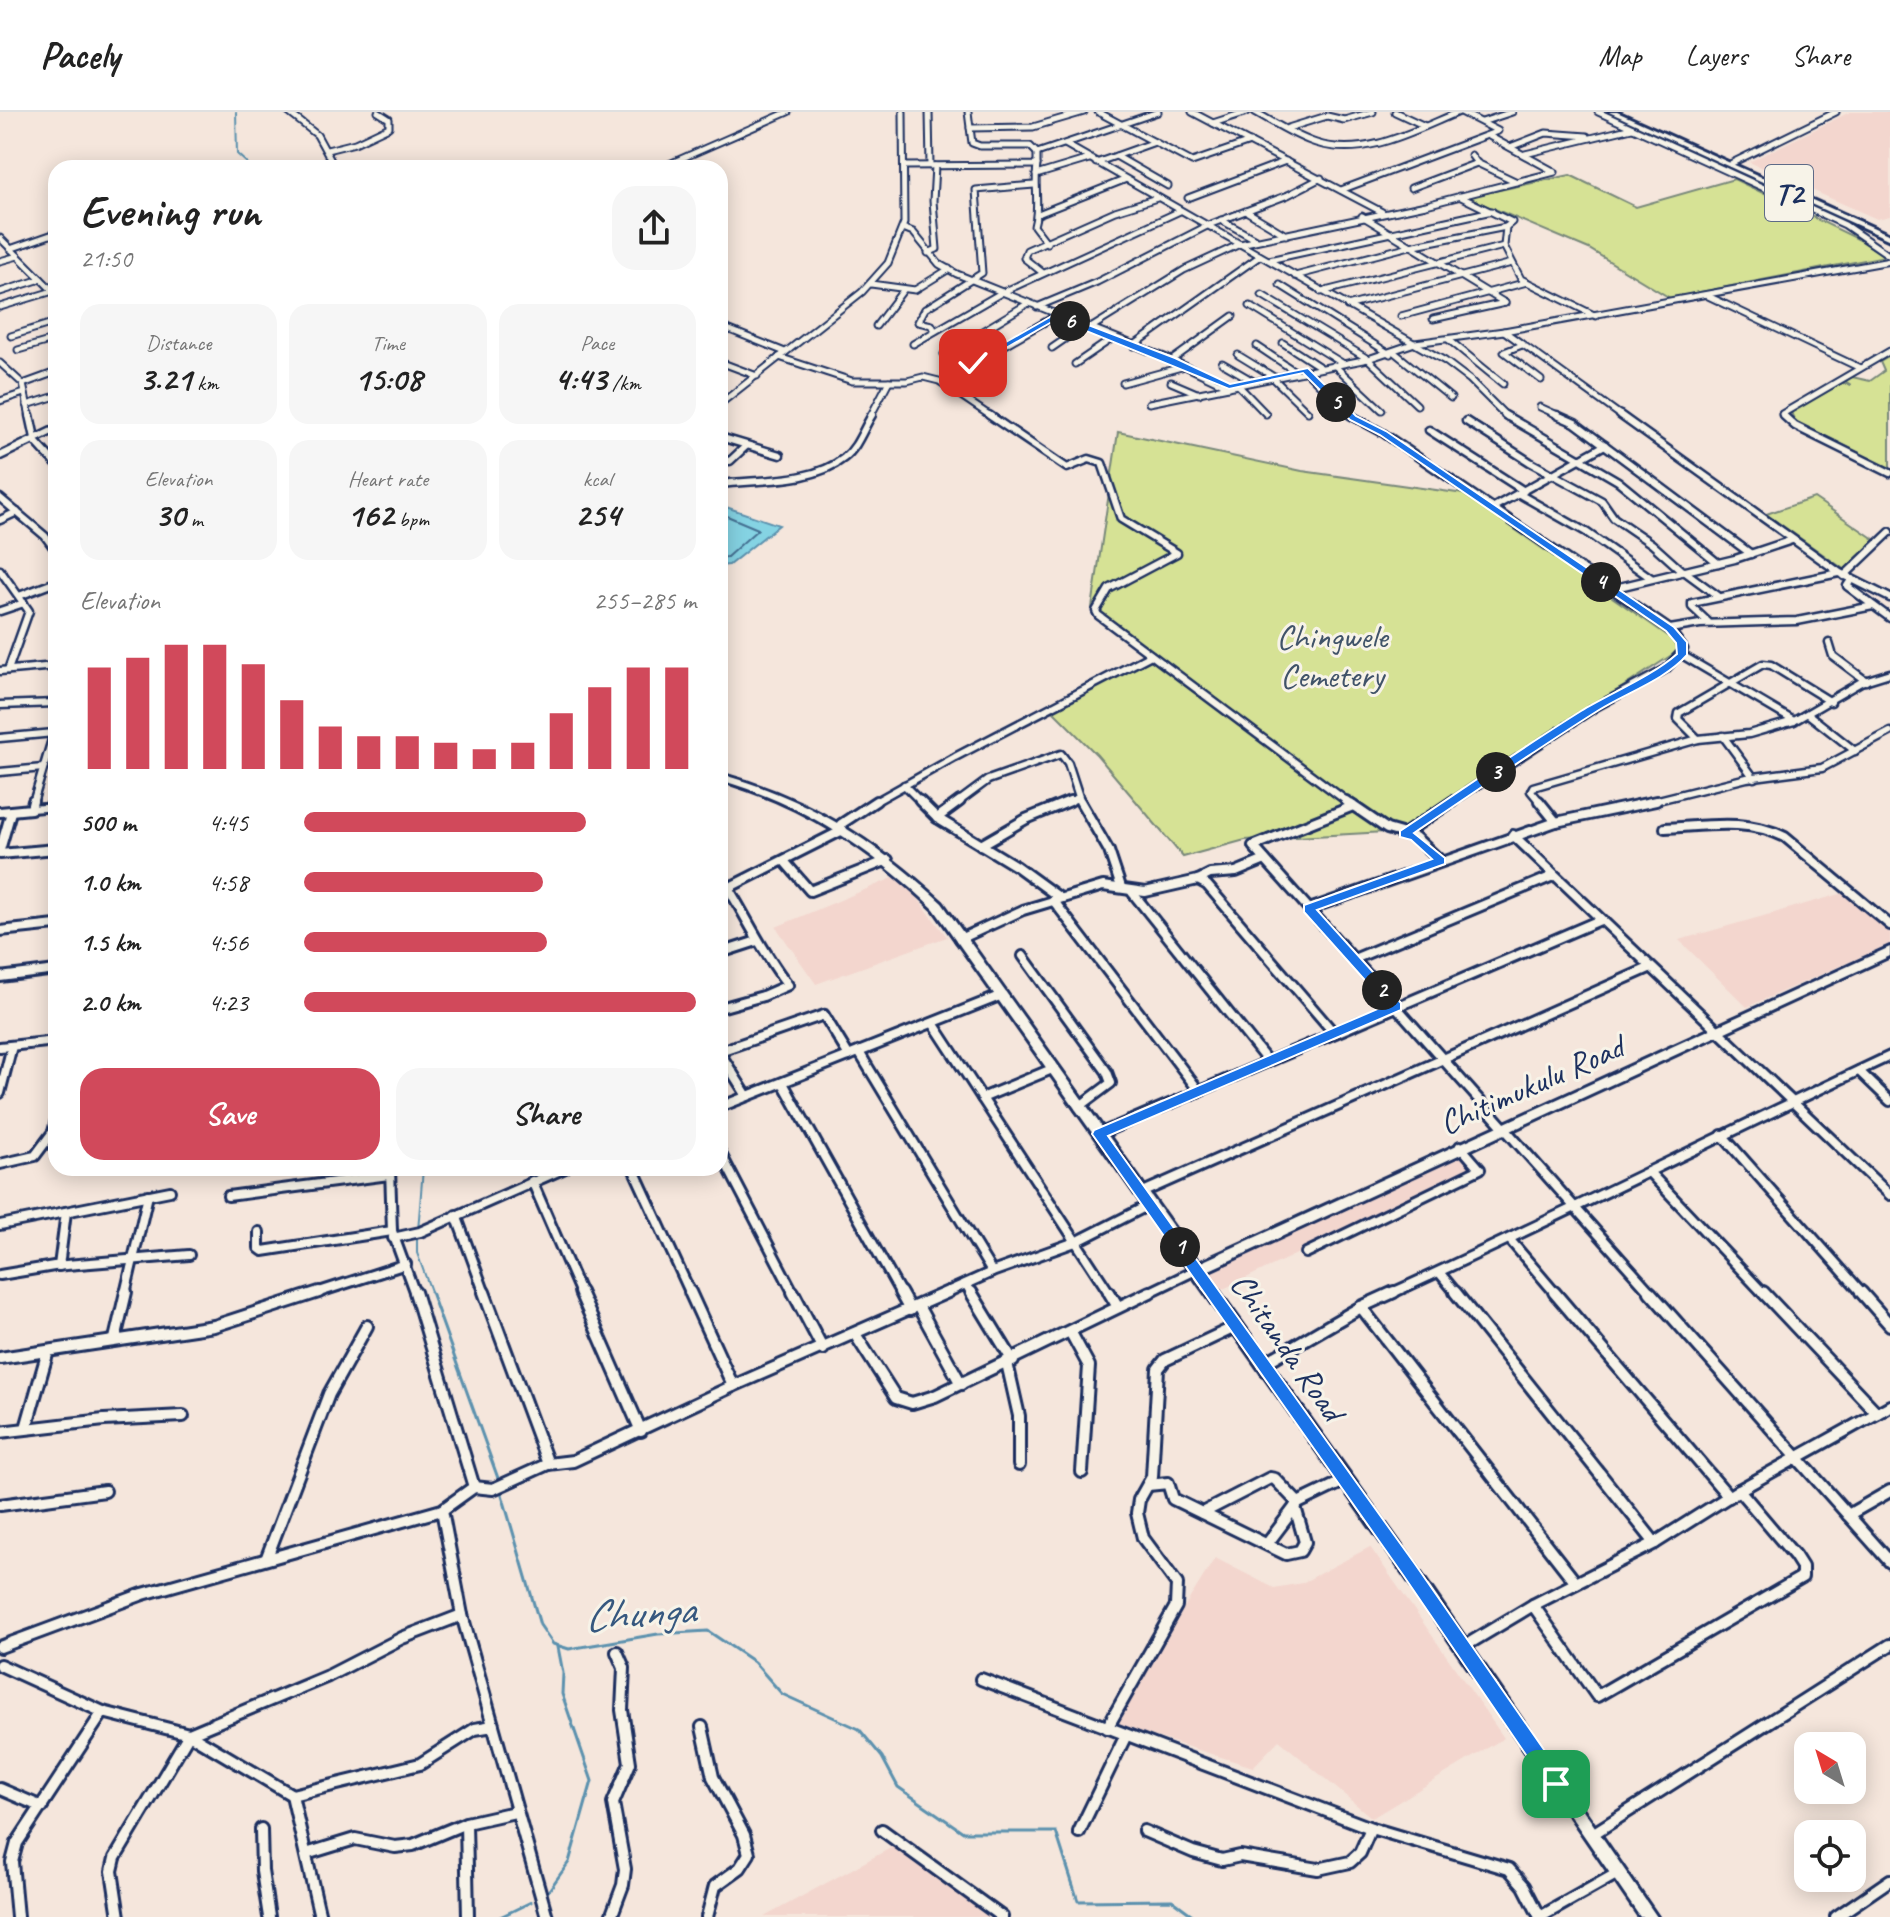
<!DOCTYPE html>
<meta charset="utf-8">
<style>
body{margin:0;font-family:Caveat,sans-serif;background:#f6f6f6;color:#222;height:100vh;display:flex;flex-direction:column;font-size:30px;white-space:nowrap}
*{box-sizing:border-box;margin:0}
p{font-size:26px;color:#767676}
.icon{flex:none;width:44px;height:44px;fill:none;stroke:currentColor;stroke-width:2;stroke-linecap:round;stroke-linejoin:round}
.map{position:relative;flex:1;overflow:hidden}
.details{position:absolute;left:48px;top:48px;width:680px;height:1016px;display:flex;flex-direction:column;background:#fff;border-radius:24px;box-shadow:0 4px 20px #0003}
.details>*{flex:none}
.needle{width:52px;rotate:322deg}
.tools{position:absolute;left:1794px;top:1620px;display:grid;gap:16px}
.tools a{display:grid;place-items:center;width:72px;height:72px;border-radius:16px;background:#fff;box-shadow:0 4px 20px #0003;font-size:40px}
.pin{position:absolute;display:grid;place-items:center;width:68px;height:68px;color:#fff;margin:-34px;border-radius:16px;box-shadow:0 4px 12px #0006}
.km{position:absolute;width:40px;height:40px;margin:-20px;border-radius:50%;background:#222;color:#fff;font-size:22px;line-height:40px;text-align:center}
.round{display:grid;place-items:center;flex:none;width:84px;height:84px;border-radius:24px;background:#f6f6f6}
.summary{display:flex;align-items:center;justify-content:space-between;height:136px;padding:0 32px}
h1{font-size:44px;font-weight:800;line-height:60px}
.stats{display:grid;grid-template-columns:repeat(3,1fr);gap:12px;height:136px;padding:8px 32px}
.stats div{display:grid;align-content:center;border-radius:20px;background:#f6f6f6;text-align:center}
.stats b{font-size:34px;font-weight:800}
.stats small{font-size:22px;font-weight:400}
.stats p{font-size:22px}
.chart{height:224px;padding:16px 32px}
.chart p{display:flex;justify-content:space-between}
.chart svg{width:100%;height:144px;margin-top:8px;stroke:#d1495b;stroke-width:6}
.primary-button{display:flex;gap:16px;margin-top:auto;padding:16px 32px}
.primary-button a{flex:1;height:92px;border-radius:24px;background:#d1495b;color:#fff;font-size:32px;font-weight:800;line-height:92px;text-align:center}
.primary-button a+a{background:#f6f6f6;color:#222}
ul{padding:0 32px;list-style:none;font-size:26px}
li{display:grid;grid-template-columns:128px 96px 1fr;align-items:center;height:60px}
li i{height:20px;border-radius:10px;background:#d1495b}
header{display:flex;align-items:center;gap:48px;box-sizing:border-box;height:112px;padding:0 40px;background:#fff;border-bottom:2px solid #e0e0e0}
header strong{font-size:38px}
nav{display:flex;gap:44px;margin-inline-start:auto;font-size:28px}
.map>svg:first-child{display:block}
</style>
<header>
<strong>Pacely</strong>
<nav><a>Map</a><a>Layers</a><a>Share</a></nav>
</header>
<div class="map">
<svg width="1890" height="1805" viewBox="0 0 1890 1805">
<rect width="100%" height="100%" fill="#f5e6dc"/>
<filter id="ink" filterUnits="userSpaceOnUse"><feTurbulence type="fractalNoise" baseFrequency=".0125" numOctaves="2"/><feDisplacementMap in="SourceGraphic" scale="16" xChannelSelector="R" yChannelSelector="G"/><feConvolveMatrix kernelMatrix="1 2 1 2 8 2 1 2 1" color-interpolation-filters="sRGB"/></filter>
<g filter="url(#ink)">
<g fill="#f3d6ce">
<path d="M1850,0h40v104l-13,3 -128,-57z"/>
<path d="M900,763l47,62 -131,47 -40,-57z"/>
<path d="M1844,781l46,36v15l-143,63 -68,-67z"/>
<path d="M1459,1040l17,16 -257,123 -13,-19z"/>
<path d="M1370,1435l134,191 -132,80 -93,-78 -26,27 -141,-44 103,-165 59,30 28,-5z"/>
<path d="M896,1733l100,72h-232z"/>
</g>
<g fill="#d6e295" stroke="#78887a" stroke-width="2">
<path d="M1570,63l66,32 98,-28 126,61 25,16 -215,42 -81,-49 -123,-52z"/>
<path d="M1890,244v112l-95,-46 -4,-10 51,-29 9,2 -6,-4 7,-4 18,4 14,-10 -4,-9z"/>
<path d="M1118,320l184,39 162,23 220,153 -281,184 -158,9 -62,17 -86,-102 -46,-46 100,-55 -59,-46z"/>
<path d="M1814,386l63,43 -32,29 -79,-56z"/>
</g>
<path fill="#85d3e3" stroke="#5b91ae" stroke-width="2" d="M720,393l59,20 -50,40 -9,1z"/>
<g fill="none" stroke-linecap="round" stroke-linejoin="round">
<path stroke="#457193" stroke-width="2" d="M720,401l38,16 -31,28 -7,1"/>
<g stroke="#5b91ae" stroke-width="2">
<path d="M236,0l1,42 11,10 -7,4"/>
<path d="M418,1119l5,-63"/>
<path d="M417,1126v15l15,41"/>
</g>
<g stroke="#5b91ae" stroke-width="3">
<path d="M431,1180l68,189"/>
<path d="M501,1379l39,134 13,19 16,5 89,-15 50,-3 46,31 28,32 77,35 23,28 16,30 65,45h93l22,69 94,-1 23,17"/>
<path d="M547,1781l22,-31 23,-81 -30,-87 1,-21 -5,-26"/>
<path d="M500,1805l31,-15"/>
</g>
<g stroke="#1b2f5e" stroke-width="9">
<g id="street-far3">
<path d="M288,0l29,23 18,33"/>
<path d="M929,0l1,54"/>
<path d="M968,0l4,31 8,3h50l7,7"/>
<path d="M1098,0l94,50 58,-20"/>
<path d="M1192,0l190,100"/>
<path d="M1255,0c20,11 39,24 61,31 49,16 99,-13 143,-31"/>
<path d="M1395,0l30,14"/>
<path d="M1598,0l247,113 45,31"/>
<path d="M1482,10l30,-10"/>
<path d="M1213,11l34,-11"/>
<path d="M970,16l63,-1 51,-15"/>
<path d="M1288,16l39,-12 17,4 29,-8"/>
<path d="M1065,32l380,217 25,19 37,37"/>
<path d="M1510,35l36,-14 41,3"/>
<path d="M327,38l28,-7 34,-16v-8l-11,-7"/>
<path d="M1037,41l121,-41"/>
<path d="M1525,42l107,-26"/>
<path d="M1116,44l52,30"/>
<path d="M1096,51l59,-21"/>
<path d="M1477,51l40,19"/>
<path d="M1732,51l104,-51"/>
<path d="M1037,53c-3,21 3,42 -3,61l13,17"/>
<path d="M905,54l132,-1v-12"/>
<path d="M660,56l128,-56"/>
<path d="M1036,63l53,-16"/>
<path d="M1411,76l66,-25 -6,-8"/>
<path d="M1341,78l157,-59 -37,-19"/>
<path d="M1459,84l53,26 -6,5 -2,19 17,33 75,37"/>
<path d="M1188,86l98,-37"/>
<path d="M1246,99l40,24"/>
<path d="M1038,102l86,-34"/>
<path d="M1362,104l143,87"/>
<path d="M1221,108l36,20"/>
<path d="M1206,114l82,-31 33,-17"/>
<path d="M903,116l10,4 26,32 18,10 215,86 57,27"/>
<path d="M0,126l56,56"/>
<path d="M10,137l46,-16"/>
<path d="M928,141l9,-4 -4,-48 2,-35"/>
<path d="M1269,148l223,-49"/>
<path d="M0,149l18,-5"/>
<path d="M1043,161l-19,-15 3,-8 88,-39 42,-13"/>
<path d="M1295,164l115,-30 96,-19"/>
<path d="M871,172l44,6 34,-21"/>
<path d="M1280,173l110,69"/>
<path d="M0,180l41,-13"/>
<path d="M1321,180l183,-46"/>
<path d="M1262,183l106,64 49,46"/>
<path d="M1708,184l152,72"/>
<path d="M1250,194l92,57"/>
<path d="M1347,194l165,-43"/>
<path d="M0,195l53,-16"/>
<path d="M1037,195l60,-25 110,-56"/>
<path d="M1401,204l126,-34"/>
<path d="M1433,207l72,-16"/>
<path d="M720,214l65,26"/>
<path d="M876,214l28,-37"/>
<path d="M1089,217l95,-59 56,-26 186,-39 129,-33 -66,-36"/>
<path d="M935,219l-3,-6 -14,-3 7,-13 57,-36 -6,-83 58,-5"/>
<path d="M11,224l45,-14"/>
<path d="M1448,227l55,45"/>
<path d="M1283,231l37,24"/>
<path d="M913,232l88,-51 179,-82"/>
<path d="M1522,233l-18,7 37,28"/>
<path d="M1133,234l127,-90"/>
<path d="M1257,234l39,26"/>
<path d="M1052,236l32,-22"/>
<path d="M18,238l38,-11"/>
<path d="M1394,240l57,46"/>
<path d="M944,242l83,-50"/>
<path d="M1238,243l36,22"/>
<path d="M779,245l73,24h55l16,-4 16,4 53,36"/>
<path d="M1172,248l61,-44"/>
<path d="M720,250l37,14"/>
<path d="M0,251l23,21 7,33"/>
<path d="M973,251l84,-48"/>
<path d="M1222,251l31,18"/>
<path d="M1075,252l38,-26"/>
<path d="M1334,253l48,45"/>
<path d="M1305,258l47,47"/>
<path d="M1272,265l36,35"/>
<path d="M1171,270l28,12"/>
<path d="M1123,271l62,-17"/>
<path d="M23,272l33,-12"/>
<path d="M1238,273l28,29"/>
<path d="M0,289l24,-8"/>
<path d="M1149,291l219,-44 47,-16 89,-12"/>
<path d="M720,292l142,-112 26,-29 16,-40 -1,-111"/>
<path d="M27,293l29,-9"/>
<path d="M1540,295l22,10"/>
<path d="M870,305l19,-36"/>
<path d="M1623,305l-119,-86 386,-70"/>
<path d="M1785,305l-3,-3 108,-63"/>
</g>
</g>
<g stroke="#1b2f5e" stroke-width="11">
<g id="street-far2">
<path d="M30,303l5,23"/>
<path d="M989,303l78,53 22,-9 13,4 19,56 56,34 -68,36 -13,22 2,4 251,188"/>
<path d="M1350,303l33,18 287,196 14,20 -18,20 -70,38 -146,96"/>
<path d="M1505,303l113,66 100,82"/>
<path d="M1557,303l18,8 176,131"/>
<path d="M1620,303l220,158 50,25"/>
<path d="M1783,303l12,11 95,47"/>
<path d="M1466,309l64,41 72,39 12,17 38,26 30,27"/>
<path d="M1429,318l95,61"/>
<path d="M720,325l60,18"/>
<path d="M34,328l22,24"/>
<path d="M0,344l56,-27"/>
<path d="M720,348l10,1 16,-15"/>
<path d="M720,372c38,-5 92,0 124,-26 14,-11 19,-29 28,-43"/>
<path d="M1519,382l67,38 65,46"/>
<path d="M0,386l45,38 11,15"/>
<path d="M1492,396l113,-63"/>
<path d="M0,408l17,-8"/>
<path d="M0,458l29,41 -21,59"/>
<path d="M1684,459l34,25"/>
<path d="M1844,464l46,-44"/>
<path d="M1851,468l-4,6 43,32"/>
<path d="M1611,477l124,-30 57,-19"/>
<path d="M19,484l37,-14"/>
<path d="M0,499l24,-8"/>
<path d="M1708,510l-16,-15v-4l147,-30"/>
<path d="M1670,517l30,-5 97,-3 76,-15"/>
<path d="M1829,531l4,13 33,25"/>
<path d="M1682,543l112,66"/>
<path d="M0,559l56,-5"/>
<path d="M0,593l56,-2"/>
<path d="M1808,602l47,37"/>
<path d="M1723,624l31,42"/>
<path d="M0,626l54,-5"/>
<path d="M1698,627l-20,-20 1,-6 84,-49 8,1 60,37"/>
<path d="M0,660l43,-4"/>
<path d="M904,673l18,18"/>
<path d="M720,675l8,-8"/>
<path d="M33,691l23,-77"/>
<path d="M873,691l82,-46 196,-102"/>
<path d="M957,691l31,-23 73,-26 7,9 13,40"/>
<path d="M1065,691l13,-5"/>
<path d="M1541,691l-10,-12 2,-4 165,-48 51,-5 45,-13 67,-39 29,-9"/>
<path d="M1646,691l101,-25 75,-10 68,-36"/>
</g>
</g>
<g stroke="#1b2f5e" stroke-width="14">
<g id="street-far1">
<path d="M920,689l17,17 79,48 44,32"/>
<path d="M1080,689l29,50 12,36"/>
<path d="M1346,689l41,28 28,8 26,24"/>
<path d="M1539,689l17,21"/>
<path d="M1353,694l-100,40 399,448"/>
<path d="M0,700l31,-3 2,-8"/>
<path d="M937,706l23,-17"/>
<path d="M841,712l35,-23"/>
<path d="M1665,716c41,-2 82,-10 120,9l105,88"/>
<path d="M1404,722l49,-33"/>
<path d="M1513,723l377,360"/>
<path d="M981,733l45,-26 44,-18"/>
<path d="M0,738l11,-38"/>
<path d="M0,742l56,-5"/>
<path d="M785,750l25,29 78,-31"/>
<path d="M720,763c24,36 41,76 68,110l-25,11 -43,12"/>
<path d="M1198,768l9,5 127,148"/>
<path d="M728,776l115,-58"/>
<path d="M1132,780l136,170"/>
<path d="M1053,788l146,191"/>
<path d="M1309,797l247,-87 100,-21"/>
<path d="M0,819l56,-6"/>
<path d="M960,827l63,-29 80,-24 42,6 53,-12 12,-6 26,-2 29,-12"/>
<path d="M720,841l37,-12"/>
<path d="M1023,844l84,116 4,11 -32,24"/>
<path d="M1354,847l199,-83"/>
<path d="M0,865l56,-7"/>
<path d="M933,911l177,271"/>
<path d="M0,935l56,-6"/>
<path d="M720,939l104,-36 25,41"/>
<path d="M859,940l133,220"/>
<path d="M720,941l27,43"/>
<path d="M1859,959l31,30"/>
<path d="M783,971l118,211"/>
<path d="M0,981l12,-47"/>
<path d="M982,986l70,-29"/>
<path d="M720,995l282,-112"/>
<path d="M1099,1022l501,-214"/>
<path d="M1722,1023l141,159"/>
<path d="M720,1040l74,142"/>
<path d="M0,1052l35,-8 18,-24 3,-12"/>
<path d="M390,1056l2,63 23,63"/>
<path d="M633,1056l58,126"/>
<path d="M1649,1060l115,122"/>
<path d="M532,1069l49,113"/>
<path d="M1141,1081l508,-225"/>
<path d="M228,1084l161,-21"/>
<path d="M456,1103l29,79"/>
<path d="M0,1113l170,-34"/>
<path d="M259,1120v16l4,3 129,-20"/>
<path d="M393,1126l27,-6 145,-64"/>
<path d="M1510,1128l46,54"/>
<path d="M1306,1141l174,-84 -20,-23"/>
<path d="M59,1154l7,-54"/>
<path d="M1439,1160l18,22"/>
<path d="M0,1163l54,-9 135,-11"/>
<path d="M966,1172l6,10"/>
<path d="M125,1182l23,-99"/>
<path d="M313,1182l93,-30"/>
<path d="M943,1182l49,-22 86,-31 71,-36"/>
<path d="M1146,1182l50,-24"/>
<path d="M1390,1182c168,-76 333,-160 500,-238"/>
</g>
</g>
<g stroke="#1b2f5e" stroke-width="16">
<g id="street">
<path d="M415,1180l59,195"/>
<path d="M484,1180l64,172"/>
<path d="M580,1180l61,139"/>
<path d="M690,1180l43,94"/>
<path d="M793,1180l30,57"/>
<path d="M900,1180l10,18"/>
<path d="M971,1180l42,69"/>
<path d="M1109,1180l9,15"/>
<path d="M1455,1180l200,251"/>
<path d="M1554,1180l175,205"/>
<path d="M1650,1180l240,270"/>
<path d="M1763,1180l114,121"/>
<path d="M1861,1180l29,33"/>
<path d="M918,1194l43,78"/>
<path d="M1361,1195l215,276"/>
<path d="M1071,1221l18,33 -7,106"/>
<path d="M855,1222l41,64 16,5 23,-7 215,-104"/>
<path d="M115,1227l11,-47"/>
<path d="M0,1246l214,-32 105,-34"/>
<path d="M1007,1251l12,53v49"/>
<path d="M1263,1252l98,-57 33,-15"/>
<path d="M26,1316l22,-77"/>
<path d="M0,1320l104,-12 79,-4"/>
<path d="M1148,1373l20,-2 5,16 113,55 14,-3 5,-9 -10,-35"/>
<path d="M0,1393l105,-14"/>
<path d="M442,1398l20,105 85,302"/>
<path d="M1202,1401l68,-35 5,1 23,24"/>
<path d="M1848,1403l42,-24"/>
<path d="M1267,1432l31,-41 48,-23"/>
<path d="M267,1445l62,-163 38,-68"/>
<path d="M1533,1493l64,91 205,-119v-10l-7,-11 -56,-66"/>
<path d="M0,1535l143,-53 299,-84 32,-23 19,2 55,-25 25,-3 160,-75 215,-94"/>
<path d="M1463,1535l70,-42 122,-62 84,-53 151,-84"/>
<path d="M0,1553l103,47 86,22 103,61 128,-31 55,-35 18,-3"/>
<path d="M981,1567l390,149 138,41 15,17 16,31"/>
<path d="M702,1615l11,50 31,58 5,19 -9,14 -25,18 -8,31"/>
<path d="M1107,1616l69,-122 1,-22 -34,-46 -6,-25 2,-13 13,-23 6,-108 7,-9 72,-34"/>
<path d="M0,1677l42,18"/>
<path d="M292,1683l28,122"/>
<path d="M466,1711l2,94"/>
<path d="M261,1717l1,42 7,46"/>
<path d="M882,1718l120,87"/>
<path d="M1144,1719l49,21 29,8 18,-4 78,13 32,-7 10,-9 11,-25"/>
<path d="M1079,1720l47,-97"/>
<path d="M1591,1723l299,-190"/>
<path d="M306,1742l49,-15 40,8 18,-2 53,-22 49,-11"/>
<path d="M17,1805l-5,-55 5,-19 86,-131"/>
<path d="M119,1805l-7,-46 3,-13 74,-124 139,-58 74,-38 60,-23"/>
<path d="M611,1805l12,-32 2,-16 -12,-66 17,-40 -8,-53 2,-42 -7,-16"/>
<path d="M1540,1805l78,-44"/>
<path d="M1836,1805l54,-37"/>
</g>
</g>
<g stroke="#1b2f5e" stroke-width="6">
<g id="secondary">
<path d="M720,662c90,25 154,66 222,129l257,360 691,-316v9l-685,316 209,292 243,353h-17l-236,-343 -470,-665c-64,-61 -129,-104 -214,-129z"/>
<path d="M56,692v6l-25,2 -5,-3 5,-3z"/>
</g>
</g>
<g stroke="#1b2f5e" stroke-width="6">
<path id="primary" d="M1609,0h8l273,123v5z"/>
</g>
<use href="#street-far3" stroke="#f7f3e8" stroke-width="5"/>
<use href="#street-far2" stroke="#f7f3e8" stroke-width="6"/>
<use href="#street-far1" stroke="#f7f3e8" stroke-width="8"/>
<use href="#street" stroke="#f7f3e8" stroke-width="10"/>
<use href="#secondary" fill="#f7f3e8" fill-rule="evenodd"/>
<use href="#primary" fill="#f7f3e8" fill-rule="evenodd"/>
</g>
</g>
<path fill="#1a73e8" stroke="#fff" stroke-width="2" d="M1057,201l118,45 55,26 78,-16 48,48 30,15 288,196 13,15v13c-22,25 -59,37 -88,55 -62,39 -123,81 -185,123l31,25v6l-128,46 84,93v7l-293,126 307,428 148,213 2,7 -2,6 -7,3 -6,-3 -147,-215 -311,-441 2,-4 293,-125 -83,-93v-7l128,-46 -21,-19 -11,-3v-6c60,-40 120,-82 181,-120 30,-18 71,-35 96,-57l-1,-11 -10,-12 -286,-196 -30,-15 -47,-47 -74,16 -172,-70 -81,46 -7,-2z"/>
<g text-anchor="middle" stroke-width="6" stroke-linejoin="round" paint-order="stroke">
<rect fill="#f7f3e8" stroke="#5d6a87" stroke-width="2" x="1765" y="53" width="48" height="56" rx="6"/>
<g font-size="32" font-weight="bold" fill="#1b2f5e">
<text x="1789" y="92">T2</text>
</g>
<g font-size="34" fill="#405369" stroke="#f7f3e8">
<text x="1332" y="536">Chingwele<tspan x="1332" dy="39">Cemetery</tspan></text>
</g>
<g font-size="34" fill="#1b2f5e" stroke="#f7f3e8">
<text transform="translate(1531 972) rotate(-24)" y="12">Chitimukulu Road</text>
<text transform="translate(1288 1234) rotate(55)" y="12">Chitanda Road</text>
</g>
<g font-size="44" font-style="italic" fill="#36587f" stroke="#f7f3e8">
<text transform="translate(639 1500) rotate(-4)" y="15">Chunga</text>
</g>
</g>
</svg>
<div class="tools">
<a><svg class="needle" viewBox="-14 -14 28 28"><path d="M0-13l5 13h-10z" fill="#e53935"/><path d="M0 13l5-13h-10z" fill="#767676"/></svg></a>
<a><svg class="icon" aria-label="locate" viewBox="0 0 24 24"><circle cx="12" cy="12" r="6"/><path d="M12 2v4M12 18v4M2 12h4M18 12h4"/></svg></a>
</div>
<div class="pin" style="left:1556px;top:1672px;background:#1e9e55"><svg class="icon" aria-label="arrive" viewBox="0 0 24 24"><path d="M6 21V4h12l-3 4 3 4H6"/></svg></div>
<div class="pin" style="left:973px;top:251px;background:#d93025"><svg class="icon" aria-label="check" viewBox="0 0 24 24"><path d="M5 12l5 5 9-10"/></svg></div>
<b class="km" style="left:1180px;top:1135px">1</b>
<b class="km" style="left:1382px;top:878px">2</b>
<b class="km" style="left:1496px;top:660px">3</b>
<b class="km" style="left:1601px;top:470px">4</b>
<b class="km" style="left:1336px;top:290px">5</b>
<b class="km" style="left:1070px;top:209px">6</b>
<section class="details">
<div class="summary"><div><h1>Evening run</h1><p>21:50</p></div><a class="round"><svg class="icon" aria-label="share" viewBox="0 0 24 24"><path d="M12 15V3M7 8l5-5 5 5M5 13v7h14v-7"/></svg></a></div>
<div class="stats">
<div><p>Distance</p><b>3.21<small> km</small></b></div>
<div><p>Time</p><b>15:08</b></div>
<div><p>Pace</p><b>4:43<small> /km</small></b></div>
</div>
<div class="stats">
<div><p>Elevation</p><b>30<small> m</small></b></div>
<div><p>Heart rate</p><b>162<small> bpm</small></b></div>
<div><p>kcal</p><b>254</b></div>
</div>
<div class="chart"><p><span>Elevation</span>255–285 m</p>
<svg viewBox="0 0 160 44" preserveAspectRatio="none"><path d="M5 44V13M15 44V10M25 44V6M35 44V6M45 44V12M55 44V23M65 44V31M75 44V34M85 44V34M95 44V36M105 44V38M115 44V36M125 44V27M135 44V19M145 44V13M155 44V13"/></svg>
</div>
<ul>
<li><b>500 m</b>4:45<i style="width:72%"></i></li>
<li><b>1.0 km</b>4:58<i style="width:61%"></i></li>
<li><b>1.5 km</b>4:56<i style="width:62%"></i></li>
<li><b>2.0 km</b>4:23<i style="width:100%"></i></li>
</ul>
<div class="primary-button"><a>Save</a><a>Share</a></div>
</section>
</div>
